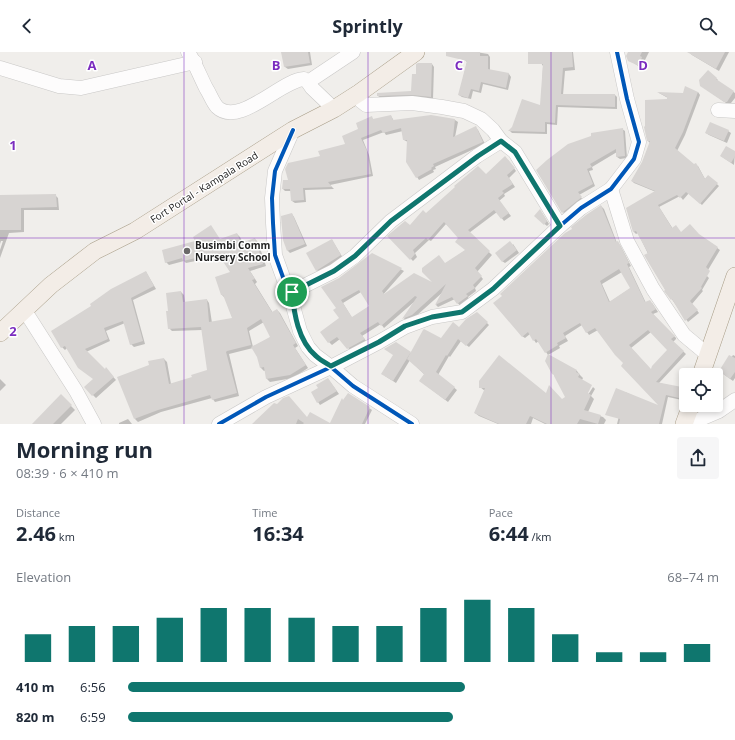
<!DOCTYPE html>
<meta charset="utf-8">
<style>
body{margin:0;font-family:"Open Sans",sans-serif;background:#f6f6f7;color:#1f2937;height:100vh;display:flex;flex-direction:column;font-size:15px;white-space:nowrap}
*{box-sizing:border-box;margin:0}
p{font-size:13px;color:#747a83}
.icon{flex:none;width:22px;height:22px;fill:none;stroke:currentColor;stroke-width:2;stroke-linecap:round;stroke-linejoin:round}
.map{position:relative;height:372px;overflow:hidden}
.details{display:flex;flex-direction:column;background:#fff;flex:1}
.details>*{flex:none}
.tools{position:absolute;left:679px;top:316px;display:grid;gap:8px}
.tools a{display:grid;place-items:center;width:44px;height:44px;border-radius:4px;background:#fff;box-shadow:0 2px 6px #0003;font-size:20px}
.pin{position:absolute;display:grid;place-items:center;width:34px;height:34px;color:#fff;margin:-17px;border:2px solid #fff;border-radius:50%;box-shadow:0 1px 4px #0007}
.round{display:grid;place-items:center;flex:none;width:42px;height:42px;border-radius:4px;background:#f6f6f7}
.overview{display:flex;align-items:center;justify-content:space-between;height:68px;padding:0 16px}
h1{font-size:22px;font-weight:700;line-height:30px}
.stats{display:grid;grid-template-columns:repeat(3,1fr);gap:6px;height:68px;padding:4px 16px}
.stats div{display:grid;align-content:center}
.stats b{font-size:20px;font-weight:700}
.stats small{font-size:11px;font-weight:400}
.stats p{font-size:11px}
.chart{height:112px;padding:8px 16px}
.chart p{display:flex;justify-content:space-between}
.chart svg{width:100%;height:72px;margin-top:4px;stroke:#0f766e;stroke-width:6}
ul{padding:0 16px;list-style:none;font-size:13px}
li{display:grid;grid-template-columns:64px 48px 1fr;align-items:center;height:30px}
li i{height:10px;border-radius:5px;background:#0f766e}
header{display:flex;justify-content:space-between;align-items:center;height:52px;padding:0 16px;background:#fff;font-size:18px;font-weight:700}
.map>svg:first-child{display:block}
</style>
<header><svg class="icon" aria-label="back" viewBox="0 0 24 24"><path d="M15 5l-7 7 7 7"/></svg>Sprintly<svg class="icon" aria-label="search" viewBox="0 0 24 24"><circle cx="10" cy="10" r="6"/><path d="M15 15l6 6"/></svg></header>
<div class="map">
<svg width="735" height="372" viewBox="0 0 735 372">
<rect width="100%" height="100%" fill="#f0eeeb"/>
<g fill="#0003" fill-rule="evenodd">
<path d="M282,0h28l2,13 -24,4 -3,-2z"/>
<path d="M465,0h11l12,2 2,3v14l19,3 2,3 -3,13 -25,-6 -2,9 -8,-2 -2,8 -9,-2 -3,-2 8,-33 -3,-3z"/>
<path d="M541,0h32l2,18 -10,1 -2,24h52l2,2v12l-59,-2 -1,18 -10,-1v10l-35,-1 -2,-2 31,-25 2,-40 -2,-3z"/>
<path d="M633,0h16l-8,16 -10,-7z"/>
<path d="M689,0h40l-10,19 -27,-16z"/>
<path d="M432,12l2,3 -1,32 -52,-1 -3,-2 34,-4 5,-17z"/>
<path d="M708,19l10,9 -1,1 18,12v5l-4,5h-5l-23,-16z"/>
<path d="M698,40l2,3 -15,40 -8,16 17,14 4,1 7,13 3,-3 11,10 -17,19 -13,-12 -6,7 -3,-4 -21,11 14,22 8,4 18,2 21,15 -12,20 -5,2 6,6 -7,12 1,1 -11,13 7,9 -11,9 -22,-31 -28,-58 -2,1 -2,-2 -7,-23 29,-17 -22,-9 -2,-2 11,-19 7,-19 -2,-2 20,-41v-2l-9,-5 24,1z"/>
<path d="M391,64l3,5 61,-1 3,2 -3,15 21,-9 2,2 7,14 -50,23 1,2 -3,1 1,2 -15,8 -12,-19 1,-19 -4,-2 -1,-9 -17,4 -2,-3 -21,8 6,15 4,21 -43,9 4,4 -29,1 1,12 -11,1 -3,-2 -1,-10h-6l-2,-2 6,-8 32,-24 26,-13 24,-27 3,3z"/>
<path d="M622,77l3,2 2,27 -7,1 -3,-2v-5l-25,15 1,3 -4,1 6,15 -16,9 4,5 -18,15 -28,-45 55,-33z"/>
<path d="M728,79l3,2 -4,10 -18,-8 -3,-2z"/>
<path d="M735,100l-1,13 -13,-9z"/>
<path d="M508,108l8,11 -7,7 6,9 -11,7 1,2 -6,5 12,15 -7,5 -7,-9 -28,21 23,22 -15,17 6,7 -8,9 1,3 -8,6 1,2 -9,7 -5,-7 -17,8 -2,-2 7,-13 -28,25 -9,4 -2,-2 10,-17 -30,26 -3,-4 -19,12 5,6 -16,9 -11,-12 -8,6 -3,-3 11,-23 -3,-11 2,-29 33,-25 32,17 -22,25 54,-11 9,-21 21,-14 -6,-12 -14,-14 -15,17 -2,-1 -14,13 2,4 -4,4 -24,-25 21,-9 16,-13 61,-38zM361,240l9,14 -18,12 -9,-15z"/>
<path d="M55,143l3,3 1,12h-35v22l-15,1 -9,25v-8l3,-9h-2l-1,3v-48z"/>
<path d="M601,154l3,3 13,34 3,2 11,21 -2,1 17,36h6l6,9 -5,2 23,24v1l-3,3 13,12 -27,29 22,5 3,2 -2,10 -14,-3 -6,27h-45l8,-32 36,16 -63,-78 -9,5 -7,-10 -17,11 3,5 -9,5 1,2 -12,7 -9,-14 -3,2 -6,-9 -5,4 -3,-2 -19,-40 71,-67zM622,220l9,16 -21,14 -8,-18zM651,280l17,18 -16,21 -21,-23z"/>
<path d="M542,161l7,11 -2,2 -12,-10z"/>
<path d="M292,162l2,3 13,29 -17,7 -2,-2z"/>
<path d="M237,182l3,3 3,6 12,-4 3,3 8,24 -16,5 7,11 -2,2 18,29 4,-3 3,3 18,33 -3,2 13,20 -15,10 -23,4 -3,-3 -1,-9 -2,1 -3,-3 -3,-12 -5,-8 -24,6 10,42 -24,6 -3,-4 -51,14 -23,10 -3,-3 29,-60 3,3 4,22 22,-6 15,-7 -6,-41 -30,1 -3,-3 12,-36 3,3 1,8 22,-3 2,3 3,20 21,-4 -8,-21 -3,-3 9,-22 -8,-13 -15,2 -3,-3 -19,4 -2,-2 -15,4 -3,-3zM264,270l7,15 -18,10 -4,-16z"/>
<path d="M332,188l11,18 -24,15 -2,-3z"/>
<path d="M513,192l6,9 -14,10 -3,-2z"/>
<path d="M146,220l10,17 -23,11 12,44 -11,3 -3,-3 -6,-21 -19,8 4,10 -24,11 19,18 1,-1 10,11 -20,18 -11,-11 9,-8 -27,-31 -2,2 -3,-3z"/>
<path d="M477,261l12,12 -20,22 -8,-6 -11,16 -1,-1 -11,19 19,15 -9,12 -25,-19 2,-8 -15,-15 -14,23 -11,-7 25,-23 31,-14 18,-11z"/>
<path d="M548,303l29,16 3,4 3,3 -1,2 2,17 2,1 7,-11 2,2 -4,7 3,3 -6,13 15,5 3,3 -2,4h-59l-12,-6 -2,6h-33l-19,-8 -4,-3 10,-22 -5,-4v-6l66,13 16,6 5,-3z"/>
<path d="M733,303l2,1v22l-2,3 -11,-8z"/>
<path d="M0,327l6,6 -6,6z"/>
<path d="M328,327l11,15 -19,11 -2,-3 1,-14z"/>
<path d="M61,344l14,14 -14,14h-28z"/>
<path d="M344,349l25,7 3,2 -7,14h-32z"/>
<path d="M128,367l4,5h-13v-1z"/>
<path d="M258,367h50l21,5h-75z"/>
</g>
<g fill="#d7d4d2" fill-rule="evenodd">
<path d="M281,0h27l2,11 -26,4z"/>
<path d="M446,0h34v4h8v13l21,4 -3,15 -25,-6 -2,9 -8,-2 -3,9 -10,-3 9,-34 -21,-5z"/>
<path d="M528,0h44l1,15 -10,1 -2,26h54v13l-59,-2 -1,18 -10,-1v10l-37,-1 4,-4 10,-28 18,6 3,-41h-15z"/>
<path d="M628,0h14l-2,4 2,1 -3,9 -11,-5 -2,-5z"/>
<path d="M687,0h38l-9,17z"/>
<path d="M418,11h14l-1,34 -19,-2 -35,1v-3l34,-2 1,-17h4v-10z"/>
<path d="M708,18l9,8 -1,1 18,12 -7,11h-3l-24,-16 -1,-6z"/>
<path d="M685,34l13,6 -15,40 -8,16 19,16 2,-1 9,16 3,-4 10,8 -18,21 -14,-12 -6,6 -3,-3 -19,10 14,23 4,-3 5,7 9,-8 9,10 19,13 -12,20 4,4 -9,16 1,1 -12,13 8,9 -13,11 -13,-22 -1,1 -7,-9 1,-1 -21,-35 4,-2 -12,-22 -3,1 -7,-24 29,-17 -24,-10 11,-19 8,-21h-3l-3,-14 1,-1v-26l22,-1v-2l-10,-5 26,1z"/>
<path d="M391,63l2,5 38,-5 24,4 -2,18 23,-11 7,16 -50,22 1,2 -3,2 1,1 -16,9 -10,-16 1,-22h-4l-2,-12 -18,5 -2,-3 -20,8 6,13 4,23 -43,8 4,5 -29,1 1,12 -13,1 -1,-12h-8l1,-9h5l-3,-11 3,-6 32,-7 -2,-5 27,-7 -3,-8 16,-7 -2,-6 16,-7 1,3z"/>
<path d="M710,70l19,8 -5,11 -19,-8z"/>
<path d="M623,76l2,28 -9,1v-8l-26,15 2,3 -5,2 6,15 -15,8 4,5 -20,16 -26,-43 11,-10 21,-16 23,-8v-3z"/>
<path d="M726,94l9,5v5l-4,7 -11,-7z"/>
<path d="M505,104l10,12 -8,7 6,9 -11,7 2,2 -6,5 11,15 -8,6 -7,-9 -26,20 22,21 -15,17 7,8 -9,9 2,3 -9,6 2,2 -11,8 -5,-7 -17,8 11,-21 -34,31 -10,4 15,-22 -2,-1 -34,30 -3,-4 -18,11 5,6 -18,10 -10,-12 -9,6 -8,-11 19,-14 -6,-8 3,-2 -15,-21 18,-9 33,-25 30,15 -20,23 2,3 30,-21 18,9 -10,-10v-4l17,-13 6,8 20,-13 -10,-8 3,-4 -14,-16 -16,18 -2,-2 -13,12 2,4 -5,6 -23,-24 18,-15 5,4 13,-15 3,3 29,-26 -1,-1 24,-20 8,8zM359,238l10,16 -17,11 -11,-17z"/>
<path d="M56,142l1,13 -36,1v22h-21v-35z"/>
<path d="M601,153l15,37 2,-1 11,22 -2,1 18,38 5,-2 6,9 -5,3 24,24 -4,3 13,12 -28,31 26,5 -3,11 -13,-3 -7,29h-40l1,-5 -15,-4 11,-27 42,17 -37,-39 2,-3 -8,-8 -20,-27 -9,5 -6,-10 -17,10 3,5 -9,5 1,2 -13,8 -9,-14 -3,2 -5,-9 -6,5 -29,-34 9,-7 -2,-2 65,-61 7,-4 -1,-2 15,-12zM619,217l11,19 -21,14 -9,-21zM648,278l19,20 -15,16 -1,3 -22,-24z"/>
<path d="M540,157l7,12 -3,4 -10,-9z"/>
<path d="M292,161l13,31 -18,7 -4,-11 -2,-24z"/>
<path d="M211,173l9,14 17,-6 4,10 14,-5 8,26 -15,4 7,11 -3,1 20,32 5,-3 19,34 -3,2 13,20 -16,10 -24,4 -2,-12 -4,1 -3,-11 -6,-10 19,-10 -9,-18 -14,9 4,17 -24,6 -1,1 11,41 -25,7 -2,-5 -52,15 -24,9 -17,-42 32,-12 -1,-4 16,-3 5,26 23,-7 -1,-2 16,-5 -6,-43 -33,2 -2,-18h2l-2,-18 15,-2 2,11 24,-3 2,23 23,-4 -9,-23h-2l-6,-18 15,-5 -10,-15 -16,3v-4l-21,5 -1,-3 -17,5 -3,-13 33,-9 -2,-4z"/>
<path d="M332,187l9,16 -25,16 -10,-18z"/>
<path d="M510,189l7,9 -15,12 -7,-9z"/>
<path d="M146,219l8,15 -23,12 12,43 -13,4 -7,-24 -19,7 4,11 -23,10 20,20 1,-2 8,10 -22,19 -8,-9 9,-8 -15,-11 -13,-22 -4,2 -10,-17 40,-25 -1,-2 21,-15z"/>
<path d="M477,260l11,10 -22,24 -8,-7 -11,17 -1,-1 -10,17 19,15 -10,13 -26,-19 5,-7 -17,-15 16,-29 1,-1 17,9 12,-16 6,5 7,-8z"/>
<path d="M396,290l15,10 -18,29 -12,-7 12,-19 -9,-6z"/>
<path d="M548,302l29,16 -1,2 4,2 -2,3 14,8 -4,8 3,2 -7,15 17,5 -3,9 -18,-5 -3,5h-30l-17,-8 -4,8h-27l-25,-11 11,-25h-6v-7l20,-26 47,38 3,-8 13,14 3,-2 -11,-21v-1l-2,-1 -7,-13z"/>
<path d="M729,303l6,3v14l-5,7 -11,-8z"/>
<path d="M328,326l9,13 -20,12 -6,-11 7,-4 -2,-3z"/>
<path d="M348,341l22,14 -8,17h-59l1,-1 -6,-4 -2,5h-44l22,-21 3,1 6,-6 6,-2 18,21 3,-5 20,11 12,-25 1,2z"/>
<path d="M61,342l11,11 -19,19h-21z"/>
</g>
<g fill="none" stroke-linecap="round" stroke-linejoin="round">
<g stroke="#c9c8c7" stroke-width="15">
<g id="minor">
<path d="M188,0c7,11 12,24 18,36 4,6 6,13 11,19 22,21 64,-27 87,-28l4,3 4,6 22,21"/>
<path d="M0,16l59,18 22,2 114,-26"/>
<path d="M308,30l45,-30"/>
<path d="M359,41l2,8 5,4 46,-2 30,4 22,4 17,8 12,11 8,11 14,11 45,74"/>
<path d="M718,58l17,1"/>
<path d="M293,78l-18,41 -3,27 1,25 2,32 9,25 8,12 1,14 7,25 8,16 7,8 16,12 22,19 59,38"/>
<path d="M611,137l16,52 26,48 31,46 24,20"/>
<path d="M292,240l42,-21 21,-15 36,-35 86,-65 24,-15"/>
<path d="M25,259l51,80 18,33"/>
<path d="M219,372l47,-27 65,-30 48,-25 26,-15 27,-10 30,-5 31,-23 67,-63 21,-18 30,-19 23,-30 5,-17 -12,-43 -10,-47"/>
<path d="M689,372l30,-13 16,-11"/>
</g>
</g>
<g stroke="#a79c86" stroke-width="18">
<g id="major">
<path d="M0,281l51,-48 44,-34 40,-20 158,-101 41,-21 25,-16 57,-41"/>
<path d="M701,323l34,-99"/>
<path d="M684,372l7,-19"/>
</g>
</g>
<use href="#minor" stroke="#fdfcfc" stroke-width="14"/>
<use href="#major" stroke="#f3ede7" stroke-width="17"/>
<g stroke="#fff" stroke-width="6">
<g id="cycleway">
<path d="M293,78l-18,41 -3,27 1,25 2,32 9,25 8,12 1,14 7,25 8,16 7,8 16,12 22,19 59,38"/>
<path d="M219,372l47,-27 65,-30 48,-25 26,-15 27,-10 30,-5 31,-23 67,-63 21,-18 30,-19 23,-30 5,-17 -12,-43 -10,-47"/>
</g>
</g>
<use href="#cycleway" stroke="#0057b8" stroke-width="4"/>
</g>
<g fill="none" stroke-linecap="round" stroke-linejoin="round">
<g stroke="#fff" stroke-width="8">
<path id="route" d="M501,89l14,11 45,74 -67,63 -31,23 -30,5 -27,9 -26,16 -48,24c-5,-3 -11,-6 -15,-10 -18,-15 -22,-43 -24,-64l42,-21 21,-15 36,-35 87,-65z"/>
</g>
<use href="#route" stroke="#0f766e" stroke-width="5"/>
</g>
<path fill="none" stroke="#7b2cbf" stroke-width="1" stroke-opacity="0.55" d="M184,0v372M368,0v372M551,0v372M0,186h735"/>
<circle fill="#6a6968" stroke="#fff" stroke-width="1.5" cx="187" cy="199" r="4"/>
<g text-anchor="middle" stroke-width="3" stroke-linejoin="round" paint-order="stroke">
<g font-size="10" fill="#222" stroke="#fff">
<text transform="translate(204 135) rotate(-32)" y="4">Fort Portal - Kampala Road</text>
</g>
<g font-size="10" font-weight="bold" fill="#222" stroke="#fff" text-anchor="start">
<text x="195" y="197">Busimbi Comm<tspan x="195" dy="12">Nursery School</tspan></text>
</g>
</g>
<g font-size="13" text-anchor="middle" font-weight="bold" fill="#7b2cbf" stroke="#fff" stroke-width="3" stroke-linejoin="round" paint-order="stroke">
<text x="92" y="18">A</text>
<text x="276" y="18">B</text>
<text x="459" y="18">C</text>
<text x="643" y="18">D</text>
<text x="13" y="98">1</text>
<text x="13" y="284">2</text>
</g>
</svg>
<div class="tools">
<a><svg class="icon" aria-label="locate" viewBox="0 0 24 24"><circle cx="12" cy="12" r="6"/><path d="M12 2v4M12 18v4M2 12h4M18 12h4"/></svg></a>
</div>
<div class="pin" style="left:292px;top:240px;background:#1e9e55"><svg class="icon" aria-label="arrive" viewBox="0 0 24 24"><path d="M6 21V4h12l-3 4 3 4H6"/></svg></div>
</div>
<section class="details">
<div class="overview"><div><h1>Morning run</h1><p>08:39 · 6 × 410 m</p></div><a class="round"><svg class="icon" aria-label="share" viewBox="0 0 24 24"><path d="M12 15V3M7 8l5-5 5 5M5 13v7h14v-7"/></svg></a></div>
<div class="stats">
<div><p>Distance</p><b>2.46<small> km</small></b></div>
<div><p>Time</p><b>16:34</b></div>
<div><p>Pace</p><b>6:44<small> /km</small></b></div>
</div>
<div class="chart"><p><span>Elevation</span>68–74 m</p>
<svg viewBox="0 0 160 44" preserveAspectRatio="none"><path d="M5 44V27M15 44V22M25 44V22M35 44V17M45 44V11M55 44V11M65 44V17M75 44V22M85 44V22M95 44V11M105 44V6M115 44V11M125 44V27M135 44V38M145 44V38M155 44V33"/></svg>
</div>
<ul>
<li><b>410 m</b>6:56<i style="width:57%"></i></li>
<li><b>820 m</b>6:59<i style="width:55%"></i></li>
</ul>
</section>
